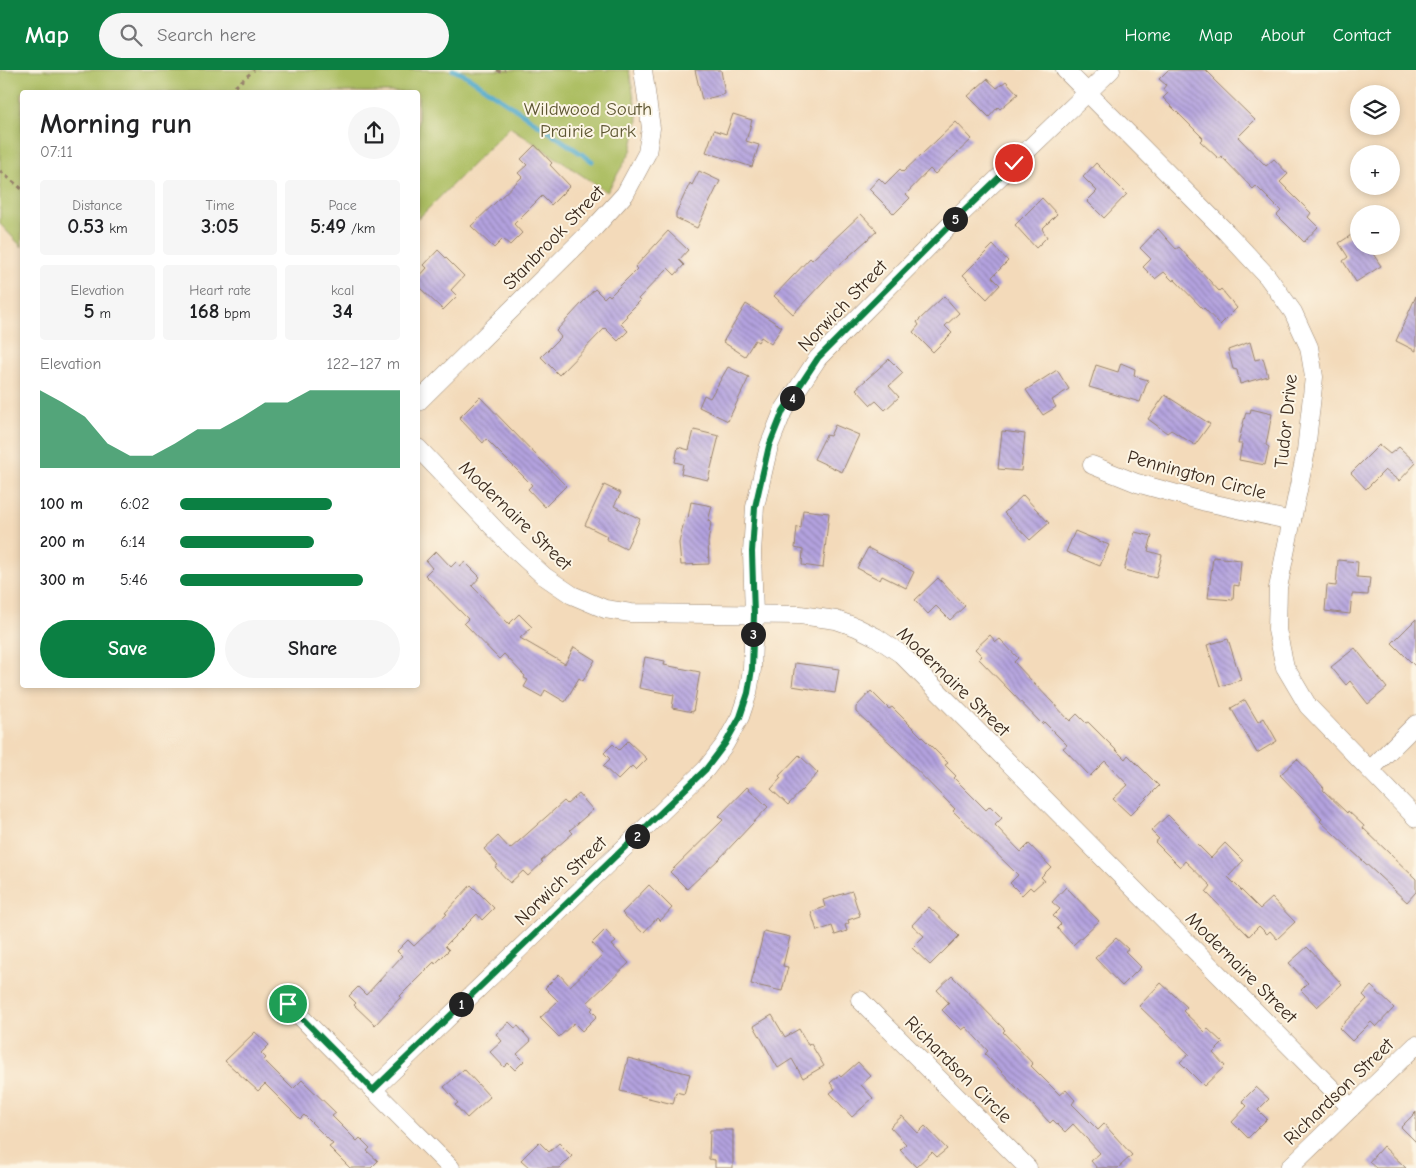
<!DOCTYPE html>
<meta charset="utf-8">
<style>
body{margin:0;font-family:"Comic Neue",sans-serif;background:#f6f6f6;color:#202124;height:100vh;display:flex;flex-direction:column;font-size:19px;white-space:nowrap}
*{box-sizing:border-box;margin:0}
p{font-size:16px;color:#757577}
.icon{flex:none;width:28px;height:28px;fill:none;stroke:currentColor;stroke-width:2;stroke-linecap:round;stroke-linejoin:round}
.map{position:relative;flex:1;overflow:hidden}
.drawer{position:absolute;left:20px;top:20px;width:400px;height:598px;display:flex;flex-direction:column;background:#fff;border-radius:5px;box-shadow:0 2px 8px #0003}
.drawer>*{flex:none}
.buttons{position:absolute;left:1350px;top:15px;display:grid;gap:10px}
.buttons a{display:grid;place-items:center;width:50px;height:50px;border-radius:50%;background:#fff;box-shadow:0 2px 8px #0003;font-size:25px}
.pin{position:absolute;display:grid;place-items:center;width:42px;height:42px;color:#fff;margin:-21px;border:2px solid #fff;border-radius:50%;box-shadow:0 1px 5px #0007}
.km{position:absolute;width:25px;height:25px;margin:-12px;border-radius:50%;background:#222;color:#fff;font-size:14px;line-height:25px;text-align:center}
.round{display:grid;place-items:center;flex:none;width:52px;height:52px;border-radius:26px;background:#f6f6f6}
.overview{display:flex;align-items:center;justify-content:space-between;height:85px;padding:0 20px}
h1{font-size:28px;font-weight:800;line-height:38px}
.metrics{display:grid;grid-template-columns:repeat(3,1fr);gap:8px;height:85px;padding:5px 20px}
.metrics div{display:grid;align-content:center;border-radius:5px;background:#f6f6f6;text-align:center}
.metrics b{font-size:21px;font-weight:800}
.metrics small{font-size:14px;font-weight:400}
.metrics p{font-size:14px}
.chart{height:140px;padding:10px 20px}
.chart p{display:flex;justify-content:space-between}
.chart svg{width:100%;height:90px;margin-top:5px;fill:#0b8043;opacity:.7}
.button{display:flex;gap:10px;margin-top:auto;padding:10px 20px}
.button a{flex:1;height:58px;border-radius:30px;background:#0b8043;color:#fff;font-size:20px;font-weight:800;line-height:58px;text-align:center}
.button a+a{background:#f6f6f6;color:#202124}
ul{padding:0 20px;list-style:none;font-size:16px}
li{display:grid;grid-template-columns:80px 60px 1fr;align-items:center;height:38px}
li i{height:12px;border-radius:6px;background:#0b8043}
header{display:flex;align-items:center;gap:30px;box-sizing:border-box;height:70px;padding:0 25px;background:#0b8043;color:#fff}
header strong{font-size:24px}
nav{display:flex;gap:28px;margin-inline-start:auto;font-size:18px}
.search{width:350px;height:45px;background:#f6f6f6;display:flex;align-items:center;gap:12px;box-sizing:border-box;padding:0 18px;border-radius:28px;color:#757577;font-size:19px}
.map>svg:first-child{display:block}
</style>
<header>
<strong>Map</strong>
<div class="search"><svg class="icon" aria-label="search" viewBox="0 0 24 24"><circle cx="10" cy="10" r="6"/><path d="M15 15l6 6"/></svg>Search here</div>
<nav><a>Home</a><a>Map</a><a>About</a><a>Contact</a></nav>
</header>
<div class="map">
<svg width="1416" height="1098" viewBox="0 0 1416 1098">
<defs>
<pattern id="building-back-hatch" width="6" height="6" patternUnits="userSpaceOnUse" patternTransform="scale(1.25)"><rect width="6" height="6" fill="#b3a2df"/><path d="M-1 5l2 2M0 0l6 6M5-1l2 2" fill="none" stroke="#9384b4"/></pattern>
</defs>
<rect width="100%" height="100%" fill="#fcf5e5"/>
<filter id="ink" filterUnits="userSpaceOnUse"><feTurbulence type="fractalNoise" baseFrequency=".02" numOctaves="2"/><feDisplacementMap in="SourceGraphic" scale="10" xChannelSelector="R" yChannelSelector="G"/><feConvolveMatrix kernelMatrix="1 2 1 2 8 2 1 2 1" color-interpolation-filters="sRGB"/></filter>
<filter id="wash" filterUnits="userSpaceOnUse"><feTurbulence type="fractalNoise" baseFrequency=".0096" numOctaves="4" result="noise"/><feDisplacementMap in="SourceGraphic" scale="20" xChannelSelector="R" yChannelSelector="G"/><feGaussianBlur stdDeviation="1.12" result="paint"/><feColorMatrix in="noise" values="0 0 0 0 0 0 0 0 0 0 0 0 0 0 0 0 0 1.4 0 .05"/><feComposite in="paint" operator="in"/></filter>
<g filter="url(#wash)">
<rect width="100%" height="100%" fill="#f3daba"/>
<path fill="#abbd60" stroke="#73743f" d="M0,0h629l9,50 -7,31 -24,41 -97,-65 -92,92v-127h-396v155l-22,-23z"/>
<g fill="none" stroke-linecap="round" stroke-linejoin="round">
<path stroke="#4da8cb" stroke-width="5" d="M453,0l14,6 125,85"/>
</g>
<g id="blocks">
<g fill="url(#building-back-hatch)">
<path d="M695,0h26l4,24 -23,6z"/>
<path d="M1168,0h38l8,8 -1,1 42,41 -17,17 28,29 8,-7 14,15 -8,8 31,31 -3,4 10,10 -14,15 -27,-27 4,-4 -25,-25 -3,3 -32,-33 -2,3 -19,-18 3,-3 -40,-40 5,-5 -5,-4 3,-4 -7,-6z"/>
<path d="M987,9l10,9 9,-7 12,13 -18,15 -2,-2 -9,10 -21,-21z"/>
<path d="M733,44l19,6 -6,21 13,4 -7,22 -46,-15 8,-22 12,4z"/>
<path d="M956,52l16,17 -37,35 -5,-5 -24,25 4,4 -16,16 -25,-25 10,-11 6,6 15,-15 3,3z"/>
<path d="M535,75l17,18 -2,2 20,21 -19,19 -9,-9 -28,28 8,9 -12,12 -7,-6 -9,9 -23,-22 51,-49 -4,-4 9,-8 -6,-6z"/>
<path d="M1096,93l31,31 -23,24 -17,-17 10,-10 -14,-14z"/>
<path d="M699,101l21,10 -23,47 -21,-10v-5l14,-30 2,2z"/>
<path d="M1042,128l15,16 -15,15 5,8 -11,11 -21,-23z"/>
<path d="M861,144l16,17 -39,35 -45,48 -19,-18 36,-38 2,2z"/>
<path d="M1158,159l18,20 3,-2 40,44 2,-2 16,19 -17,17 -16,-17 -1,1 -29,-30 -1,2 -9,-9 -9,7 -12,-12 8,-8 -11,-11z"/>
<path d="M1359,160v16h9l13,20 -25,16 -13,-21 5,-4 -9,-14z"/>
<path d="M668,161l20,19 -9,10 5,5 -9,10 -7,-7 -30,31 2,2 -14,14 1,1 -7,7 8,8 -10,10 -13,-13 -46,47 -18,-18 20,-20 -5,-6 39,-42 9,9 4,-4 2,2 27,-27 -2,-2z"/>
<path d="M993,175l15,16 -16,16 8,8 -13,14 -24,-24z"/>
<path d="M438,180l26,26 -13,14 6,6 -14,14 -25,-24v-8l9,-10 -3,-3z"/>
<path d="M944,226l15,17 -14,13 7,7 -19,19 -20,-20 6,-7 -2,-3z"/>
<path d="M1416,226v55l-20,-10z"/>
<path d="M746,234l36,23 -11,17 -10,-7 -3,5 -3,-2 -10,16 -22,-14z"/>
<path d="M1250,272l5,18 8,-2 5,18 -28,8 -3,-14 -4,-1 -5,-19z"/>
<path d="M889,289l14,14 -14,13 10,11 -14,13 -9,-9 -5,4 -15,-16z"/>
<path d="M1121,293l14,6 -1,7 14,4 -8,22 -51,-15 7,-22 22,7z"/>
<path d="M728,297l21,10 -21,44 -29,-14 5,-12 6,3z"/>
<path d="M1057,300l12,19 -17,11 4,7 -13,8 -17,-25z"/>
<path d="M1165,325l45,29 -15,21 -24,-15 -4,3 -19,-14z"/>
<path d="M480,327l86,89 -21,21 -17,-18 4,-4 -46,-46 -3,4 -24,-25z"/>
<path d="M1251,339l21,5 -6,31 3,2 -4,18 -26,-5 3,-16h-4l8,-32 4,2z"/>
<path d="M835,355l24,10 -17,37 -28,-13 12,-24 4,1z"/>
<path d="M694,360l25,6 -11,44 -27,-6 2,-10 -8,-2 3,-15 11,3z"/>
<path d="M1002,361l23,3 -4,37 -23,-2z"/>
<path d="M1379,375l11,9 9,-7 17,16 -17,18 -14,-11 -19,19 -15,-16z"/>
<path d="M604,415l17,8 -7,13 26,13 -14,30 -20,-10 1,-3 -22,-11z"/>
<path d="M1023,425l26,28 -19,17 -26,-27z"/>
<path d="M691,432l21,4 -4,15 3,1 -3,20 1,22 -28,1 -2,-22 6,-26 3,1z"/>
<path d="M803,440l26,3 -6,55 -21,-3 1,-15 -8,-2 2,-21 4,1z"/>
<path d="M1075,461l34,14 -9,21 -34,-14z"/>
<path d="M1135,462l17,4 -4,15 14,4 -6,23 -32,-8z"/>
<path d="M868,478l46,24 -8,16 -24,-12 -2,4 -23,-12z"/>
<path d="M436,481l15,16 5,-5 4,4 5,-4 15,15 -8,9 37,38 10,-10 13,13 -12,11 45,26 9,-17 21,13 -12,21 -4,-3 -14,24 -20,-12 -3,7 -18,-10 4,-7 -4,-2 1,-2 -21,-22 -5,5 -35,-36 4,-4 -43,-44 7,-7 -6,-7z"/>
<path d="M1213,487l28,3 -2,26 -5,-1 -1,15 -25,-2z"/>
<path d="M1338,490l20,2 -1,15 13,1 -2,17 -16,-1 -2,20 -25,-3 2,-26 9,1z"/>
<path d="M938,508l27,28 -15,14 -14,-14 -8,8 -13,-14z"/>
<path d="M1416,549v48l-24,-24z"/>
<path d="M990,565l6,7 4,-3 18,19 -4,4 56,59 7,-7 9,9 2,-1 37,37 3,-4 31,31 -29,29 -17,-16 15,-14 -23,-24 -15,15 -27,-28 4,-3 -23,-23 -2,2 -63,-65 3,-3 -7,-7z"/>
<path d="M1228,569l13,41 -21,6 -13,-41z"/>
<path d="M1355,578l32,40 -19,16 -18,-23 -4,4 -15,-18z"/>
<path d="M645,587l20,4 -1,4 36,7 -7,40 -21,-4 2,-13 -35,-7z"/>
<path d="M795,593l44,6 -4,24 -43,-7z"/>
<path d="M871,621l18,18 3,-2 56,56 -3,2 11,11 -2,2 32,32 4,-4 12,12 -7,7 26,27 8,-8 22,23 -10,10 3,3 -11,10 -3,-3 -8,8 -12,-12 8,-8 -65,-64 2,-2 -65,-66 -34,-31v-5z"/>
<path d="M1245,630l13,22 6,-4 13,23 -20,12 -26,-45z"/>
<path d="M628,671l19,18 -11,11 -4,-4 -14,14 -15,-14 7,-7 -6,-6 9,-9 6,6z"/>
<path d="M799,685l19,18 -30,32 -17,-16 10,-11 -2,-2z"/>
<path d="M1297,689l27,29 -1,2 24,23 1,-2 16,15 -1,2 53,51v13l-9,10 -87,-81 2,-2 -42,-44z"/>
<path d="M747,717l21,20 -48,51 -33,31 -17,-17 53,-52 -4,-4z"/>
<path d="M579,724l14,16 -23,20 3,3 -32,28 2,1 -15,14 -5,-5 -13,12 -15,-16 3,-2 -14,-16 14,-13 12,13 54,-48 3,3z"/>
<path d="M1168,745l43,43 14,-15 18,18 -15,16 32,32 12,-11 23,24 -18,17 -7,-8 -3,3 -8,-8 -10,10 -43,-44 5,-6 -26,-25 -5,6 -25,-25 4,-3 -8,-8z"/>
<path d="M471,815l23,23 -12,12 -5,-6 -32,32 4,4 -14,14 -1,-2 -34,34 1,1 -26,28 -21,-20 2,-2 -7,-7 9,-9 8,8 36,-39 -5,-5 11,-11 6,6 33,-32 -2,-1z"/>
<path d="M649,815l23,23 -12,13 -3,-3 -14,15 -21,-20z"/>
<path d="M1066,817l33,34 -26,24 -16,-17 4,-4 -8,-8 7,-7 -8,-7z"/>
<path d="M852,821l8,25 -12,4 1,3 -4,2 2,6 -12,4 -3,-9 -15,5 -6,-19 14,-5 -2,-7z"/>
<path d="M929,837l30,29 -29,29 -18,-17 12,-12 -12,-11z"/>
<path d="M605,860l11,12 -4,3 17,18 -42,40 6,5 -2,2 6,6 -15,15 -8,-8 -15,14 -19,-19 18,-17 -13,-13 14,-14 11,12 33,-31 -11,-12z"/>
<path d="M764,861l26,6 -7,29 5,1 -6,24 -31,-7z"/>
<path d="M1116,868l12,11 -3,2 16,16 -19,19 -27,-28z"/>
<path d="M1307,877l35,37 -25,23 -16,-17 7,-7 -19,-20z"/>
<path d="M952,906l53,54 -2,2 30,32 -2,2 29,29 6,-5 9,10 -3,4 26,26 6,-6 28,31 -14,13h-21l-6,-7 9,-8 -27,-29 -8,8 -12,-12 -3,3 -65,-69 3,-3 -22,-24 -4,3 -20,-20 7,-7 -12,-13z"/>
<path d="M1161,913l26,24 -4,4 22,21 3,-3 15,14 -10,10 12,13 -21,20 -24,-24 9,-8 -50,-48z"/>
<path d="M1371,916l23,22 -18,19 -5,-5 -19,19 -13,-13 28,-29 -4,-4z"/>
<path d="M772,945l13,22 14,-8 9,16 3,-1 13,22 -21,12 -11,-19 -14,9 -24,-42z"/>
<path d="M509,952l6,6 3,-2 13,15 -14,13 7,7 -9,9 -7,-7 -4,4 -14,-15 12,-11 -6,-7z"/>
<path d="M255,962l14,13 -8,8 5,5 -2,2 29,29 9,-9 34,33 -4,3 25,25 3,-3 10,10 -3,3 11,10 -7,7h-21l-21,-21 4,-3 -29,-29 -4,4 -35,-35 -7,7 -33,-30z"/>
<path d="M628,988l62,16 -6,20 -8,-2 -3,12 -53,-13z"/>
<path d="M858,992l13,14 -10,9 12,13 -21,19 -22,-24 5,-4 -5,-6 9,-8 2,2z"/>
<path d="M464,999l26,28 -23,21 -12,-13 3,-2 -14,-16z"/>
<path d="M1256,1017l13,12 -11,11 9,9 -19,19 -16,-16 15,-16 -5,-5z"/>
<path d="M1416,1042v30l-15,-15z"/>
<path d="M902,1046l16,17 7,-7 22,23 -10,8 -5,-5 -16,15 -16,-17 6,-6 -16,-17z"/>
<path d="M710,1060h23v38h-18v-8l-6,-1z"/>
<path d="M539,1072l10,10 10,-9 13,13 -12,12h-30l-9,-8z"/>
<path d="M1383,1076l23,22h-30l-7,-6z"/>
</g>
</g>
</g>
<g filter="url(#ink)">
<use href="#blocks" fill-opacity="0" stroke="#97826c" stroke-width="1"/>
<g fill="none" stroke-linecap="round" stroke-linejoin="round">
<g stroke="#97826c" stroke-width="19">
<g id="minor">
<path d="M1065,0l162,163 40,43 26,36 16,35 5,30 -8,74 -28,137 -1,42 8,37 23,39 108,112"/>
<path d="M418,332l177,-175 30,-33 22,-41 4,-25 -8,-58"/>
<path d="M418,378l91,96 35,32 28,19 33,14 26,4 169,2 36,5 20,7 20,10 25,17 450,454"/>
<path d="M1092,395l45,18 69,19 86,19"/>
<path d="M1370,700l46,-46"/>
<path d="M860,930l168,168"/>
<path d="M288,934l163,164"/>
<path d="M373,1020l333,-321 19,-25 15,-27 8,-24 4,-24 2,-54 -2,-63 3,-45 14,-61 14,-35 35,-53 142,-143 151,-145"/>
<path d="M1289,1098l127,-123"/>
</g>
</g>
<g stroke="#97826c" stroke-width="3" stroke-dasharray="4 4" stroke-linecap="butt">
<path d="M497,0l4,2 4,-2"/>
<path d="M229,22l25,-22"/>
<path d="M0,101l22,18"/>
</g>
<use href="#minor" stroke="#fff" stroke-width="18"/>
</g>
</g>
<g fill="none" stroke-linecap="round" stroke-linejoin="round" filter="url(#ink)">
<g stroke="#fff" stroke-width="10">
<path id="route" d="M288,934l85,86 333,-321 19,-25 15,-27 8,-24 4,-24 2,-54 -2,-63 3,-45 14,-61 14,-35 35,-53 142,-143 54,-52"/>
</g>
<use href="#route" stroke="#0b8043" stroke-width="6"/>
</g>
<g text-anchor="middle" stroke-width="4" stroke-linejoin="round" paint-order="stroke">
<g font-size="19" fill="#5d5632" stroke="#fcf5e5">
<text x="588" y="45">Wildwood South<tspan x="588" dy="22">Prairie Park</tspan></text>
</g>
<g font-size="19" fill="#3b2a1e" stroke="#fcf5e5">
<text transform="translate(553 167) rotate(-46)" y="7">Stanbrook Street</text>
<text transform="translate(842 235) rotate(-46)" y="7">Norwich Street</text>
<text transform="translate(1285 351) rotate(-84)" y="7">Tudor Drive</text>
<text transform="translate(1197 404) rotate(15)" y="7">Pennington Circle</text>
<text transform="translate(516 445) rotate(44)" y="7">Modernaire Street</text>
<text transform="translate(954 611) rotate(44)" y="7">Modernaire Street</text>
<text transform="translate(560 810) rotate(-44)" y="7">Norwich Street</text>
<text transform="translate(1242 897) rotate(45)" y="7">Modernaire Street</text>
<text transform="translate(959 999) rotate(45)" y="7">Richardson Circle</text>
<text transform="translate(1338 1021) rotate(-44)" y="7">Richardson Street</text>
</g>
</g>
</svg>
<div class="buttons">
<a><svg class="icon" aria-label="layers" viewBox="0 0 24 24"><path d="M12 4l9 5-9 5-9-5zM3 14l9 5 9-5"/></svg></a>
<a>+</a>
<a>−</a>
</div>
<div class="pin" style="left:288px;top:934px;background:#1e9e55"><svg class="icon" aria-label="arrive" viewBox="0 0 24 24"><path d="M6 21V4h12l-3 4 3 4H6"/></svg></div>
<div class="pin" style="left:1014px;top:93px;background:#d93025"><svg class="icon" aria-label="check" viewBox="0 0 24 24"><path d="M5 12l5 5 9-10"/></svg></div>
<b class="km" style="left:461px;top:934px">1</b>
<b class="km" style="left:637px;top:766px">2</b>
<b class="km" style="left:753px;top:564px">3</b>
<b class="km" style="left:792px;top:328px">4</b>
<b class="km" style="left:955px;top:149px">5</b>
<section class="drawer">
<div class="overview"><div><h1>Morning run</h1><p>07:11</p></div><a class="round"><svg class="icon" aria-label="share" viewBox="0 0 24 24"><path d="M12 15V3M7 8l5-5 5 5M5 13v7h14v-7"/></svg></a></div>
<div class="metrics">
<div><p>Distance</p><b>0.53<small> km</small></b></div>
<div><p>Time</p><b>3:05</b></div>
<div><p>Pace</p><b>5:49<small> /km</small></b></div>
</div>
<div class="metrics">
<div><p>Elevation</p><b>5<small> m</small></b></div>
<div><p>Heart rate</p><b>168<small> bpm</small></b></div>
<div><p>kcal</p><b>34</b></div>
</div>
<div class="chart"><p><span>Elevation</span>122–127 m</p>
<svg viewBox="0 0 160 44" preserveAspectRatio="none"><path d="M0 44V6L10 12L20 19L30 32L40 38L50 38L60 32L70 25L80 25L90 19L100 12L110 12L120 6L130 6L140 6L150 6L160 6V44z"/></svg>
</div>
<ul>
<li><b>100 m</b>6:02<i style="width:69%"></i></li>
<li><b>200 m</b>6:14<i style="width:61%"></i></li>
<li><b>300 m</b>5:46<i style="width:83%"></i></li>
</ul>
<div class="button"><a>Save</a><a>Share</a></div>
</section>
</div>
